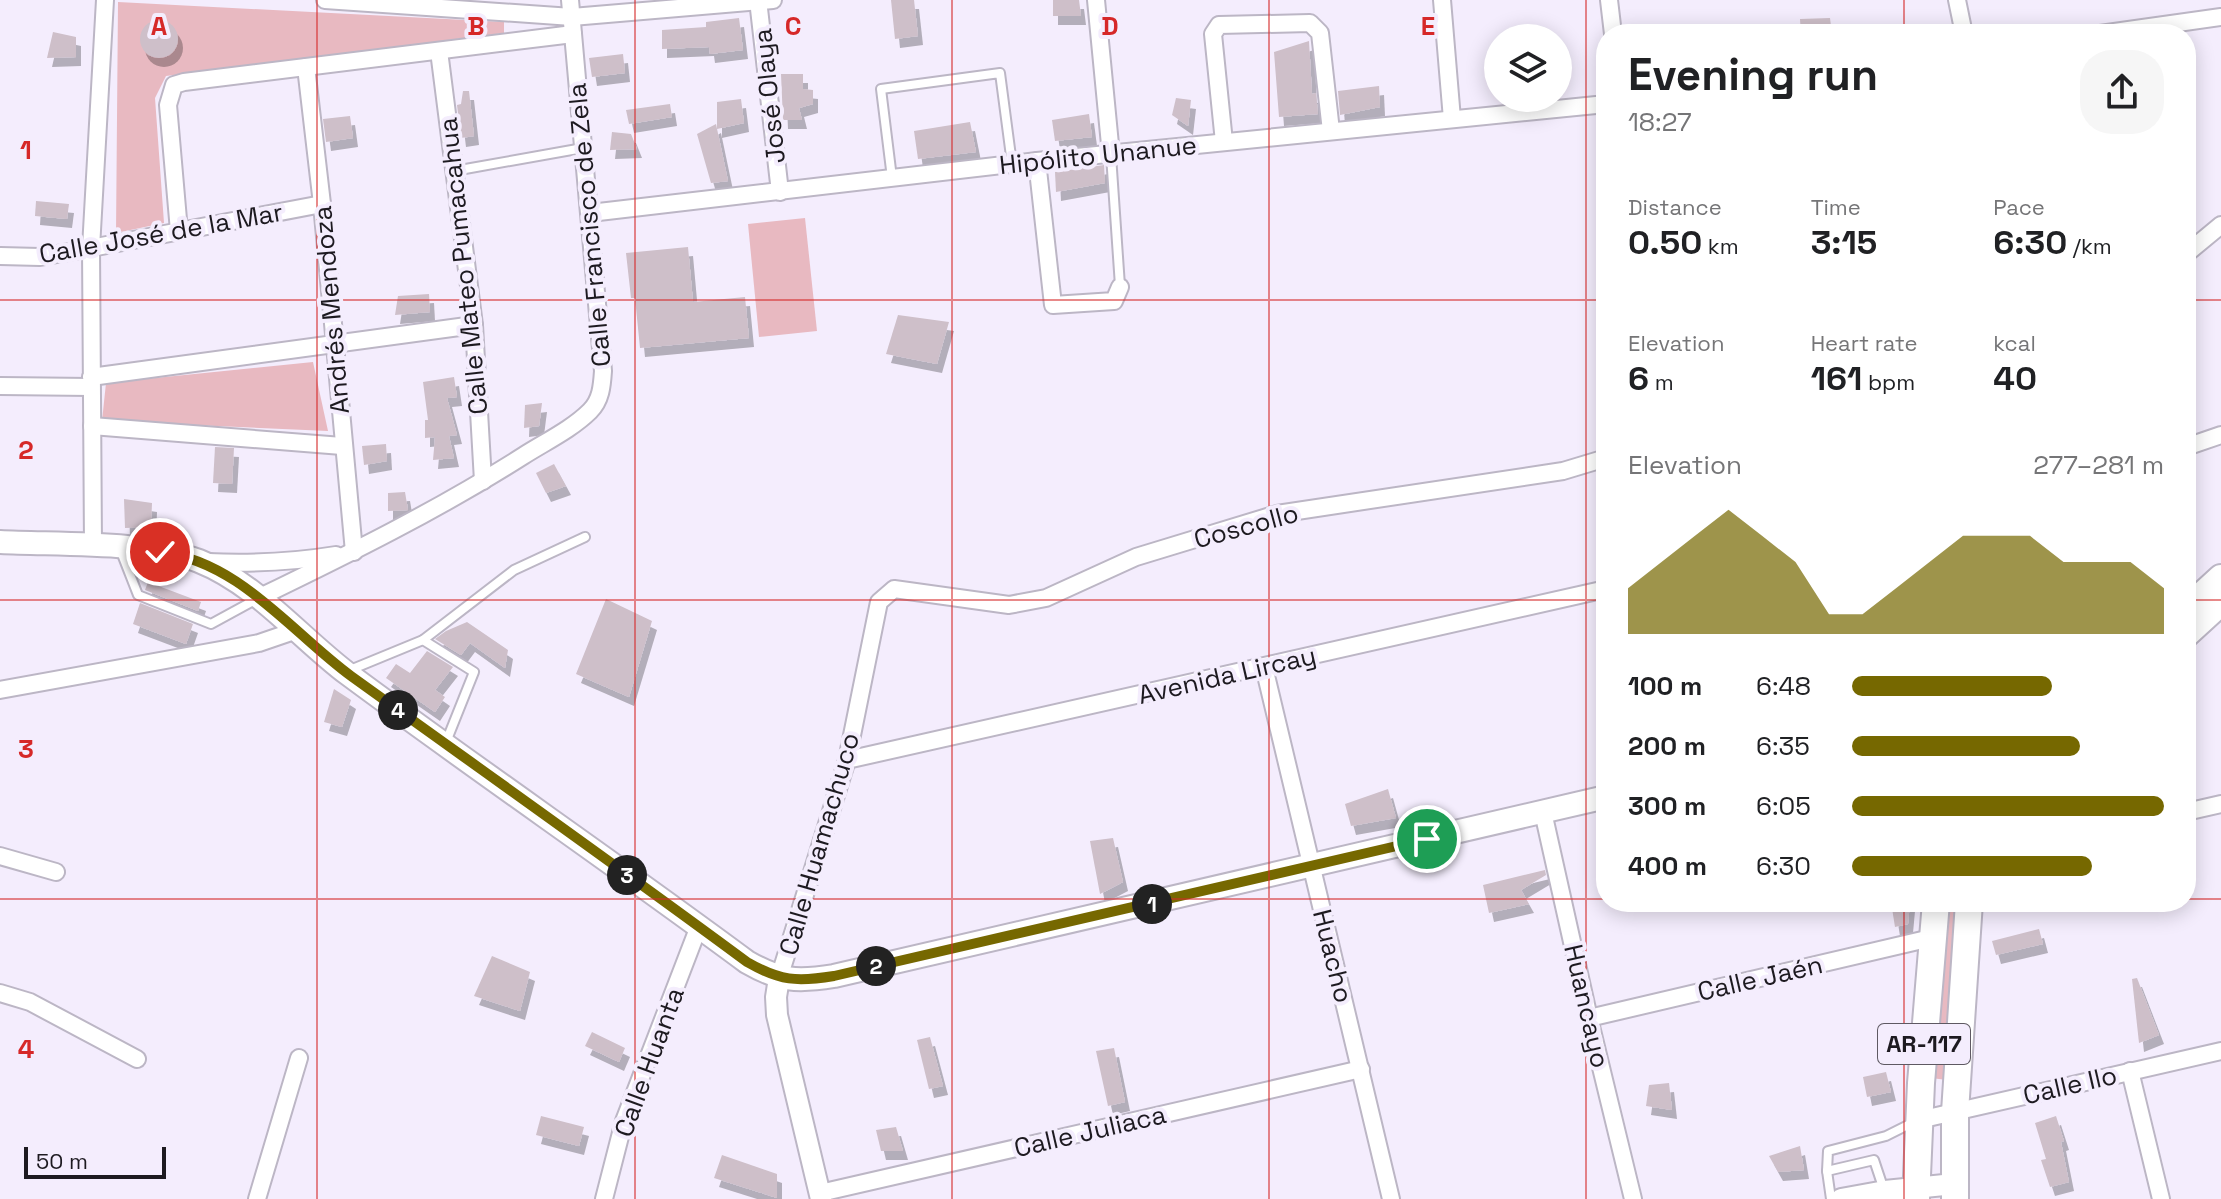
<!DOCTYPE html>
<meta charset="utf-8">
<style>
body{margin:0;font-family:"Space Grotesk",sans-serif;background:#f6f6f6;color:#202124;height:100vh;display:flex;flex-direction:column;font-size:30px;white-space:nowrap}
*{box-sizing:border-box;margin:0}
p{font-size:26px;color:#757577}
.icon{flex:none;width:44px;height:44px;fill:none;stroke:currentColor;stroke-width:2;stroke-linecap:round;stroke-linejoin:round}
.map{position:relative;flex:1;overflow:hidden}
.side{position:absolute;left:1596px;top:24px;width:600px;height:888px;display:flex;flex-direction:column;background:#fff;border-radius:32px;box-shadow:0 4px 20px #0003}
.side>*{flex:none}
.tools{position:absolute;left:1484px;top:24px;display:grid;gap:16px}
.tools a{display:grid;place-items:center;width:88px;height:88px;border-radius:50%;background:#fff;box-shadow:0 4px 20px #0003;font-size:40px}
.scale{position:absolute;left:24px;bottom:20px;width:142px;box-sizing:border-box;padding-left:8px;border:4px solid #1d1a20;border-top:0;font-size:22px;line-height:28px;white-space:nowrap;color:#1d1a20;-webkit-text-stroke:6px #f4edfd;paint-order:stroke}
.pin{position:absolute;display:grid;place-items:center;width:68px;height:68px;color:#fff;margin:-34px;border:4px solid #fff;border-radius:50%;box-shadow:0 2px 8px #0007}
.km{position:absolute;width:40px;height:40px;margin:-20px;border-radius:50%;background:#222;color:#fff;font-size:22px;line-height:40px;text-align:center}
.round{display:grid;place-items:center;flex:none;width:84px;height:84px;border-radius:32px;background:#f6f6f6}
.head{display:flex;align-items:center;justify-content:space-between;height:136px;padding:0 32px}
h1{font-size:44px;font-weight:800;line-height:60px}
.stats{display:grid;grid-template-columns:repeat(3,1fr);gap:12px;height:136px;padding:8px 32px}
.stats div{display:grid;align-content:center}
.stats b{font-size:34px;font-weight:800}
.stats small{font-size:22px;font-weight:400}
.stats p{font-size:22px}
.chart{height:224px;padding:16px 32px}
.chart p{display:flex;justify-content:space-between}
.chart svg{width:100%;height:144px;margin-top:8px;fill:#766800;opacity:.7}
ul{padding:0 32px;list-style:none;font-size:26px}
li{display:grid;grid-template-columns:128px 96px 1fr;align-items:center;height:60px}
li i{height:20px;border-radius:10px;background:#766800}
.map>svg:first-child{display:block}
</style>
<div class="map">
<svg width="2221" height="1199" viewBox="0 0 2221 1199">
<defs>
<filter id="shadow"><feDropShadow dx="5" dy="9" stdDeviation="0" flood-color="#0004"/></filter>
</defs>
<rect width="100%" height="100%" fill="#f4edfd"/>
<g fill="#e8b9c1">
<path d="M118,2l386,20v11l-338,43 -11,22 9,125 -48,10z"/>
<path d="M805,218l12,113 -58,6 -11,-113z"/>
<path d="M313,362l15,69 -226,-10 4,-38z"/>
<path d="M1945,902h15l-13,178 -16,-2z"/>
</g>
<g fill="#cebfc9" filter="url(#shadow)">
<path d="M891,0h23l4,36 -23,3z"/>
<path d="M1053,0h26l2,16h-28z"/>
<path d="M739,18l4,32 -33,4 -1,-7 -47,2v-19l44,-3v-5z"/>
<path d="M1830,18l2,16h-31l-1,-15z"/>
<circle cx="159" cy="39" r="19"/>
<path d="M53,32l23,5v20l-29,1z"/>
<path d="M1309,41l3,53 4,-1 2,21 -39,3 -5,-65z"/>
<path d="M623,54l2,19 -33,4 -3,-19z"/>
<path d="M781,74h22v15l10,1v14l-14,4 3,12h-19z"/>
<path d="M1379,86l1,21 -40,8 -2,-24z"/>
<path d="M463,91h6l5,45 -13,2 -4,-33 4,-1z"/>
<path d="M1176,98l15,2 -3,26 -16,-11z"/>
<path d="M741,99l3,24 -27,6v-27z"/>
<path d="M670,104l2,13 -43,7 -3,-14z"/>
<path d="M1089,114l3,23 -37,4 -3,-21z"/>
<path d="M350,116l3,22 -27,4 -3,-23z"/>
<path d="M970,122l6,30 -58,7 -4,-28z"/>
<path d="M716,124l12,57 -17,2 -14,-49z"/>
<path d="M612,132l19,2 6,15 -27,1z"/>
<path d="M1104,165l1,18 -49,9 -1,-20z"/>
<path d="M36,201l33,3 -2,15 -32,-3z"/>
<path d="M688,247l5,55 52,-5 4,41 -109,10 -5,-50h-4l-5,-45z"/>
<path d="M429,294l1,18 -35,3 3,-19z"/>
<path d="M898,315l51,7 -12,42 -51,-10z"/>
<path d="M454,377l3,20 -10,1 10,37 -8,1 5,22 -21,2 2,-23 -10,1v-18h3l-5,-38z"/>
<path d="M542,403l-3,23 -15,2 1,-23z"/>
<path d="M386,444l1,17 -23,4 -2,-19z"/>
<path d="M215,447l19,1 -2,36 -19,-1z"/>
<path d="M554,464l12,22 -20,7 -10,-20z"/>
<path d="M405,492l3,18 -20,1v-18z"/>
<path d="M124,499l28,4 -1,24 -26,1z"/>
<path d="M148,582l53,20 -3,9 -53,-21z"/>
<path d="M606,599l46,22 -23,76 -53,-23z"/>
<path d="M140,603l53,21 -7,20 -53,-20z"/>
<path d="M467,622l41,28 -3,18 -35,-25 -9,12 -26,-16 11,-8z"/>
<path d="M427,651l26,16 -18,23 10,7 -10,15 -49,-34 10,-14 14,9z"/>
<path d="M334,689l17,11 -9,27 -18,-5z"/>
<path d="M1388,789l8,29 -45,8 -6,-22z"/>
<path d="M1113,838l10,44 -23,12 -10,-53z"/>
<path d="M1545,870l1,5 -25,15 8,14 -40,9 -6,-28z"/>
<path d="M1891,902h19l-2,22 -13,3z"/>
<path d="M2039,929l4,15 -47,11 -4,-14z"/>
<path d="M492,956l38,16 -10,39 -46,-15z"/>
<path d="M2137,978l22,57 -20,8 -7,-64z"/>
<path d="M592,1032l33,16 -6,14 -34,-16z"/>
<path d="M930,1037l13,49 -14,3 -12,-49z"/>
<path d="M1114,1048l11,54 -17,4 -12,-55z"/>
<path d="M1886,1072l5,20 -24,5 -4,-20z"/>
<path d="M1669,1083l3,27 -26,-4 3,-21z"/>
<path d="M541,1116l43,11 -5,19 -43,-11z"/>
<path d="M2056,1116l8,25 -3,1 8,40 -19,5 -9,-27 5,-1 -11,-36z"/>
<path d="M896,1127l7,24h-22l-5,-21z"/>
<path d="M1800,1146l4,24 -26,2 -9,-16z"/>
<path d="M722,1155l55,19v24l-63,-20z"/>
</g>
<g fill="none" stroke-linecap="round" stroke-linejoin="round">
<g stroke="#bcb6c5" stroke-width="12">
<g id="service">
<path d="M1111,155l9,131"/>
<path d="M454,171l129,-23"/>
<path d="M892,178l-11,-89 119,-16 12,91"/>
<path d="M120,549l18,46 73,29 44,-24"/>
<path d="M423,640l91,-70 71,-33"/>
<path d="M350,670l73,-30 51,32 -28,70"/>
<path d="M1827,1171l47,-11 10,30"/>
<path d="M1831,1199l-4,-28 1,-20 58,-15 28,-14"/>
</g>
</g>
<g stroke="#bcb6c5" stroke-width="20">
<g id="minor">
<path d="M325,0l247,17 201,-17"/>
<path d="M758,0l22,192"/>
<path d="M1096,0l15,155"/>
<path d="M1442,0l10,119"/>
<path d="M1609,0l4,34"/>
<path d="M1957,0l7,34"/>
<path d="M2100,34l121,-17"/>
<path d="M439,51l35,274 9,156"/>
<path d="M306,67l16,137 32,348"/>
<path d="M1224,142l-11,-108 6,-9 91,-2 10,10 11,98"/>
<path d="M1037,161l16,144 61,-4 6,-14"/>
<path d="M590,213l447,-52 569,-57"/>
<path d="M179,231l-11,-126 6,-20 10,-3 389,-48"/>
<path d="M2186,254l35,-29"/>
<path d="M0,256l40,1 51,-9 231,-44"/>
<path d="M91,377l383,-52"/>
<path d="M0,386l91,1"/>
<path d="M92,426l250,20"/>
<path d="M2186,447l35,-12"/>
<path d="M93,546l-2,-298 14,-248"/>
<path d="M208,562c43,2 85,0 128,-7"/>
<path d="M258,598c91,-44 180,-88 265,-142 22,-14 49,-27 67,-45 11,-11 12,-25 13,-40l-33,-371"/>
<path d="M1264,667l127,532"/>
<path d="M0,690l259,-47 38,-13"/>
<path d="M847,760l759,-171"/>
<path d="M1543,812l46,206 44,181"/>
<path d="M2186,812l35,-8"/>
<path d="M0,856l56,16"/>
<path d="M779,978l68,-218 32,-158 15,-13 115,16 37,-7 90,-41 141,-43 286,-43 43,-13"/>
<path d="M0,993l30,9 107,57"/>
<path d="M1589,1018l342,-80"/>
<path d="M2130,1071l31,128"/>
<path d="M1919,1120l302,-69"/>
<path d="M820,1193l541,-124"/>
<path d="M257,1199l42,-141"/>
<path d="M604,1199l20,-78 75,-195"/>
</g>
</g>
<g stroke="#bcb6c5" stroke-width="24">
<g id="tertiary">
<path d="M779,978l-3,19 1,18 44,184"/>
<path d="M1841,1199l44,-8 69,-7"/>
</g>
</g>
<g stroke="#bcb6c5" stroke-width="26">
<path id="secondary" d="M0,542c57,3 147,-1 199,19 58,23 100,76 149,113 132,98 267,190 399,288 33,19 50,20 87,14l772,-179"/>
</g>
<g stroke="#bcb6c5" stroke-width="30">
<g id="primary">
<path d="M2186,610l35,-32"/>
<path d="M2186,634l35,-32"/>
<path d="M1916,1199l5,-116 15,-181"/>
<path d="M1955,1199v-87l14,-210"/>
</g>
</g>
<use href="#service" stroke="#fff" stroke-width="8"/>
<use href="#minor" stroke="#fff" stroke-width="16"/>
<use href="#tertiary" stroke="#fff" stroke-width="20"/>
<use href="#secondary" stroke="#fff" stroke-width="22"/>
<use href="#primary" stroke="#fff" stroke-width="26"/>
</g>
<g fill="none" stroke-linecap="round" stroke-linejoin="round">
<g stroke="#fff" stroke-width="16">
<path id="route" d="M160,552c79,9 131,80 191,124 132,95 265,189 396,286 33,19 50,20 87,14l593,-137"/>
</g>
<use href="#route" stroke="#766800" stroke-width="10"/>
</g>
<path fill="none" stroke="#d62828" stroke-width="2" stroke-opacity="0.55" d="M317,0v1199M635,0v1199M952,0v1199M1269,0v1199M1586,0v1199M1904,0v34M0,300h1606M2186,300h35M0,600h1606M2186,600h35M0,899h1606M2186,899h35M1904,902v297"/>
<g text-anchor="middle" stroke-width="8" stroke-linejoin="round" paint-order="stroke">
<rect fill="#f4edfd" stroke="#5e5962" stroke-width="2" x="1878" y="1024" width="92" height="40" rx="6"/>
<g font-size="24" font-weight="bold" fill="#1d1a20">
<text x="1924" y="1052">AR-117</text>
</g>
<g font-size="26" fill="#1d1a20" stroke="#f4edfd">
<text transform="translate(769 96) rotate(-96)" y="9">José Olaya</text>
<text transform="translate(1098 155) rotate(-6)" y="9">Hipólito Unanue</text>
<text transform="translate(589 225) rotate(-95)" y="9">Calle Francisco de Zela</text>
<text transform="translate(161 233) rotate(-10)" y="9">Calle José de la Mar</text>
<text transform="translate(463 266) rotate(-96)" y="9">Calle Mateo Pumacahua</text>
<text transform="translate(331 310) rotate(-95)" y="9">Andrés Mendoza</text>
<text transform="translate(1246 526) rotate(-15)" y="9">Coscollo</text>
<text transform="translate(1227 675) rotate(-13)" y="9">Avenida Lircay</text>
<text transform="translate(819 844) rotate(-74)" y="9">Calle Huamachuco</text>
<text transform="translate(1333 956) rotate(76)" y="9">Huacho</text>
<text transform="translate(1760 978) rotate(-13)" y="9">Calle Jaén</text>
<text transform="translate(1587 1006) rotate(77)" y="9">Huancayo</text>
<text transform="translate(649 1062) rotate(-70)" y="9">Calle Huanta</text>
<text transform="translate(2070 1085) rotate(-13)" y="9">Calle Ilo</text>
<text transform="translate(1090 1131) rotate(-13)" y="9">Calle Juliaca</text>
</g>
</g>
<g font-size="26" text-anchor="middle" font-weight="bold" fill="#d62828" stroke="#f4edfd" stroke-width="8" stroke-linejoin="round" paint-order="stroke">
<text x="159" y="35">A</text>
<text x="476" y="35">B</text>
<text x="793" y="35">C</text>
<text x="1110" y="35">D</text>
<text x="1428" y="35">E</text>
<text x="26" y="159">1</text>
<text x="26" y="459">2</text>
<text x="26" y="758">3</text>
<text x="26" y="1058">4</text>
</g>
</svg>
<div class="tools">
<a><svg class="icon" aria-label="layers" viewBox="0 0 24 24"><path d="M12 4l9 5-9 5-9-5zM3 14l9 5 9-5"/></svg></a>
</div>
<div class="scale">50 m</div>
<div class="pin" style="left:1427px;top:839px;background:#1e9e55"><svg class="icon" aria-label="arrive" viewBox="0 0 24 24"><path d="M6 21V4h12l-3 4 3 4H6"/></svg></div>
<div class="pin" style="left:160px;top:552px;background:#d93025"><svg class="icon" aria-label="check" viewBox="0 0 24 24"><path d="M5 12l5 5 9-10"/></svg></div>
<b class="km" style="left:1152px;top:904px">1</b>
<b class="km" style="left:876px;top:966px">2</b>
<b class="km" style="left:627px;top:875px">3</b>
<b class="km" style="left:398px;top:710px">4</b>
<section class="side">
<div class="head"><div><h1>Evening run</h1><p>18:27</p></div><a class="round"><svg class="icon" aria-label="share" viewBox="0 0 24 24"><path d="M12 15V3M7 8l5-5 5 5M5 13v7h14v-7"/></svg></a></div>
<div class="stats">
<div><p>Distance</p><b>0.50<small> km</small></b></div>
<div><p>Time</p><b>3:15</b></div>
<div><p>Pace</p><b>6:30<small> /km</small></b></div>
</div>
<div class="stats">
<div><p>Elevation</p><b>6<small> m</small></b></div>
<div><p>Heart rate</p><b>161<small> bpm</small></b></div>
<div><p>kcal</p><b>40</b></div>
</div>
<div class="chart"><p><span>Elevation</span>277–281 m</p>
<svg viewBox="0 0 160 44" preserveAspectRatio="none"><path d="M0 44V30L10 22L20 14L30 6L40 14L50 22L60 38L70 38L80 30L90 22L100 14L110 14L120 14L130 22L140 22L150 22L160 30V44z"/></svg>
</div>
<ul>
<li><b>100 m</b>6:48<i style="width:64%"></i></li>
<li><b>200 m</b>6:35<i style="width:73%"></i></li>
<li><b>300 m</b>6:05<i style="width:100%"></i></li>
<li><b>400 m</b>6:30<i style="width:77%"></i></li>
</ul>
</section>
</div>
